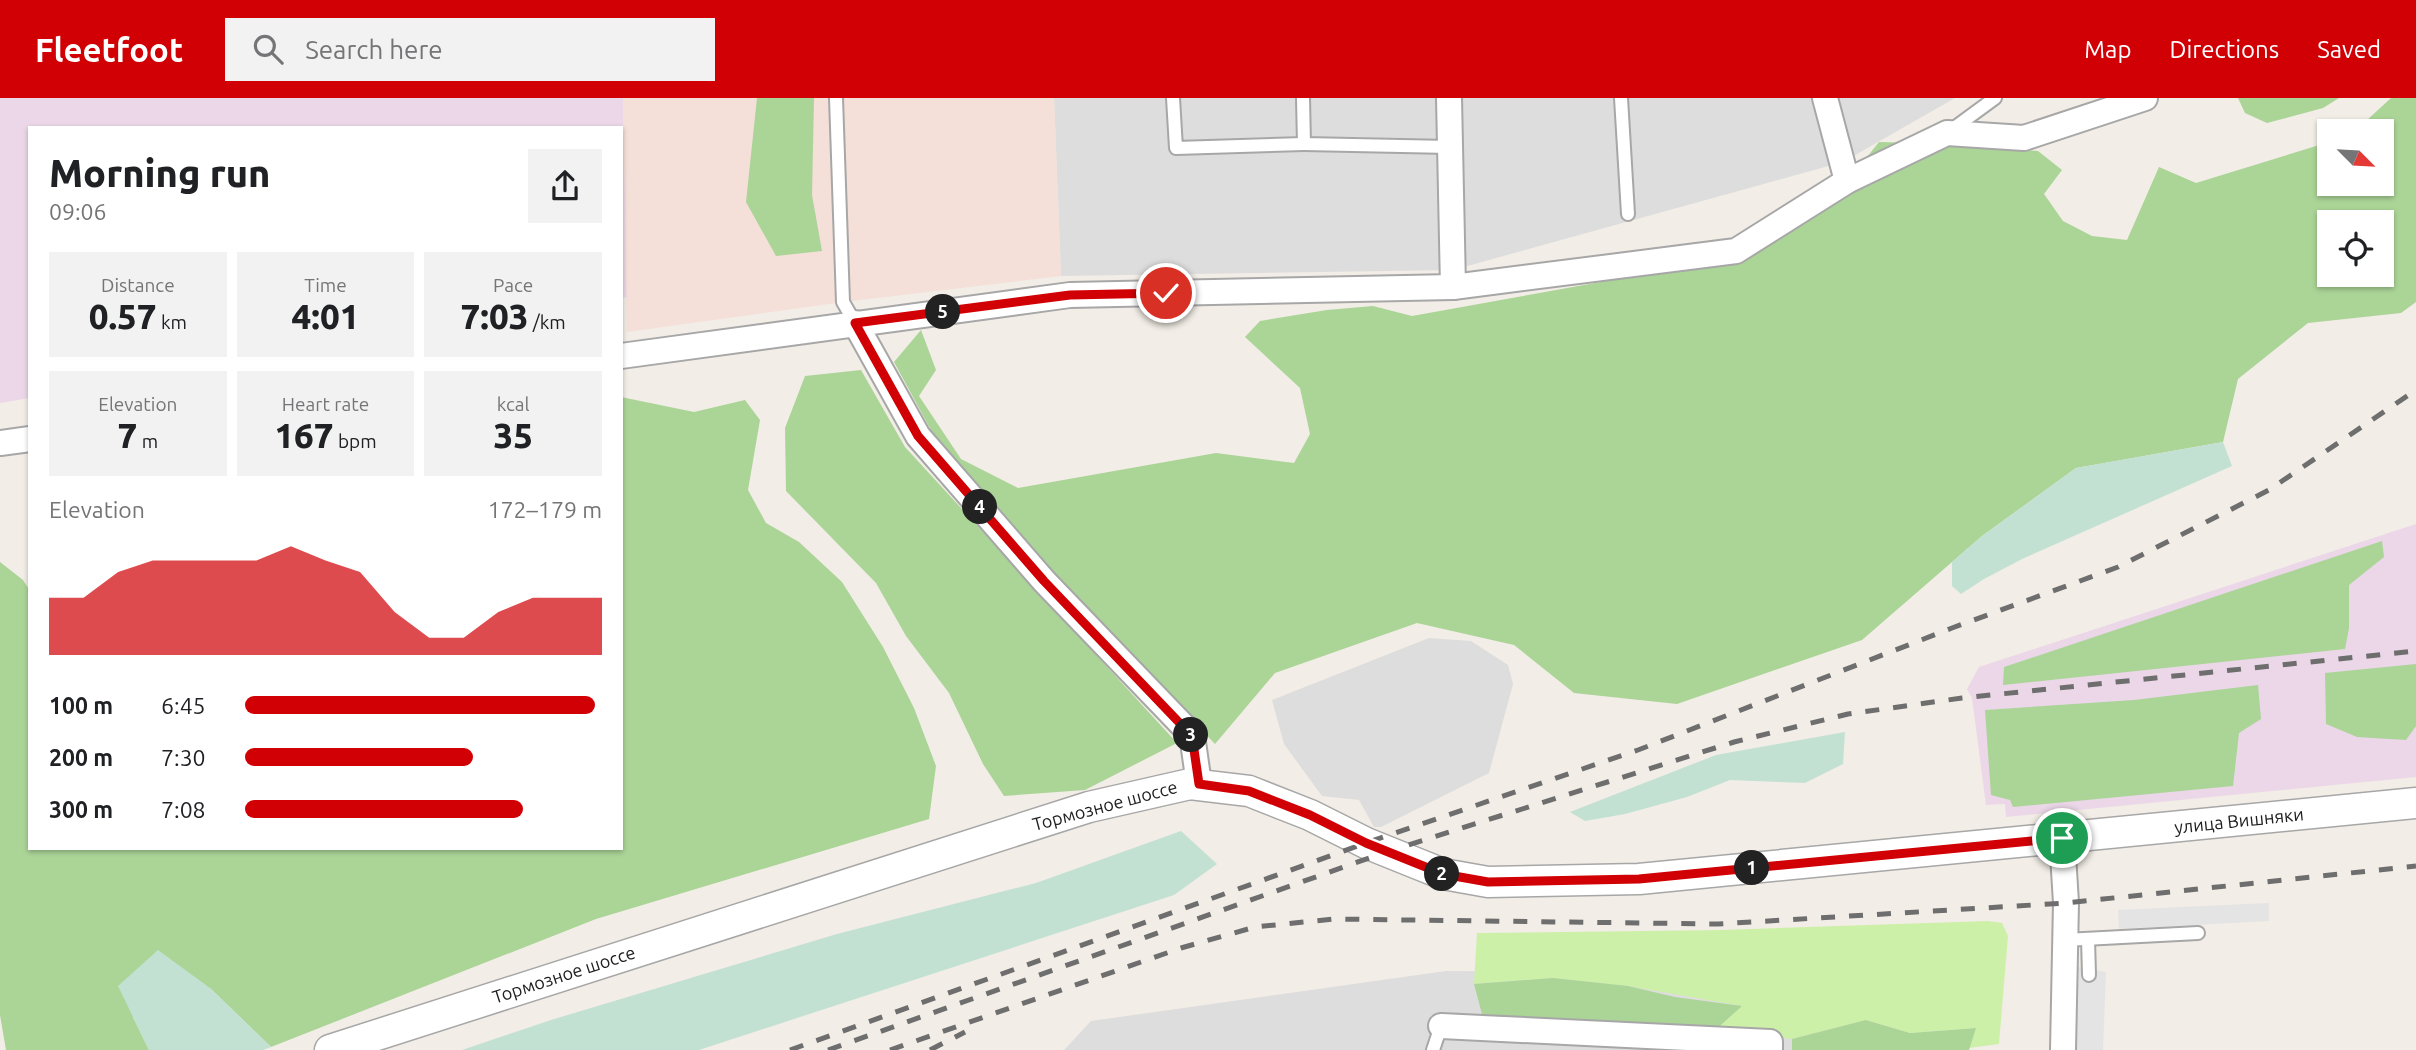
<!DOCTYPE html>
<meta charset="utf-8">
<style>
body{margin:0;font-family:Ubuntu,sans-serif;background:#f2f2f2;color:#202124;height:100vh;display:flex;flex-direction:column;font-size:26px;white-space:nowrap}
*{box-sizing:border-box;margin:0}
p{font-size:23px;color:#757577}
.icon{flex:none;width:38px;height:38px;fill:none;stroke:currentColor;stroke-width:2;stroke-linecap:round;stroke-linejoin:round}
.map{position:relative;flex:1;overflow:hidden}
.sheet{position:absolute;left:28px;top:28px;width:595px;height:724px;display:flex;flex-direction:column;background:#fff;border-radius:0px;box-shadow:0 2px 5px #0004}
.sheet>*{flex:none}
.needle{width:46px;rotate:114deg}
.fabs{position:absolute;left:2317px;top:21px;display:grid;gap:14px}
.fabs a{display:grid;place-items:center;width:77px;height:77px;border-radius:0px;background:#fff;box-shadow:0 2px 5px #0004;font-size:35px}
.pin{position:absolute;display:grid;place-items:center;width:60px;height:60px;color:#fff;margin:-30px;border:4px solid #fff;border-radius:50%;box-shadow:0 2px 7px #0007}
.km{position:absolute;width:35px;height:35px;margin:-18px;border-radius:50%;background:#222;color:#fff;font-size:19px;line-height:35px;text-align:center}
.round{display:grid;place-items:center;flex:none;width:74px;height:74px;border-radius:0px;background:#f2f2f2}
.overview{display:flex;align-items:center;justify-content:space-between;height:119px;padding:0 21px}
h1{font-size:38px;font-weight:800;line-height:52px}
.figures{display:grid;grid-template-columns:repeat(3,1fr);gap:10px;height:119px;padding:7px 21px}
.figures div{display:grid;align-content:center;border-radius:0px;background:#f2f2f2;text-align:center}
.figures b{font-size:35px;font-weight:800}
.figures small{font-size:19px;font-weight:400}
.figures p{font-size:19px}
.chart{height:196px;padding:14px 21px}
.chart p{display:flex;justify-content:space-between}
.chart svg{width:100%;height:126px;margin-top:7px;fill:#d10005;opacity:.7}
ul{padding:0 21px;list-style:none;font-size:23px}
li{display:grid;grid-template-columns:112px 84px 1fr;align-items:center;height:52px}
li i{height:18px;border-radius:9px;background:#d10005}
header{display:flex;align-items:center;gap:42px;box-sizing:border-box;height:98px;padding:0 35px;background:#d10005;color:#fff}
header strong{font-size:33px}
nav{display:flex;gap:38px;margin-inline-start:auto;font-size:24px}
.search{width:490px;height:63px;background:#f2f2f2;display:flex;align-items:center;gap:18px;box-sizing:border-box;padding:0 24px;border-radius:0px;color:#757577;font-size:26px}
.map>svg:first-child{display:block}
</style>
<header>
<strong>Fleetfoot</strong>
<div class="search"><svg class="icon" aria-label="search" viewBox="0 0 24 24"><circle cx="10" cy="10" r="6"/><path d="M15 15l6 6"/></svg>Search here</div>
<nav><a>Map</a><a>Directions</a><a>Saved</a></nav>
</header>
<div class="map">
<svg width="2416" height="952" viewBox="0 0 2416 952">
<rect width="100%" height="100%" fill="#f2ede6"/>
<g fill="#dedddd">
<path d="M1054,0h901l-112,64 -390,108 -392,6z"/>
<path d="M1429,540l42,3 37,24 5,19 -24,89 -108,54h-7l-15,-27 -37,-4 -38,-52 -12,-44z"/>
<path d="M1446,873l317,2 168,77h-867l27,-29z"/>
</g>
<g fill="#ebd7e8">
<path d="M0,0h623l4,199 -6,1v-170h-591v270l-30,5z"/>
<path d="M2416,426v253l-410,40 -1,-13 -19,1 -14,-107 -5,-9 12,-22z"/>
</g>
<path fill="#f4dfd9" d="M623,0h431l7,178 -218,26 -216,30z"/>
<path fill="#cdf0a8" d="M1988,823l14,2 6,13 -9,108 -30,4 6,-20 -65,5 -44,-13 -74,19 -79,-7 29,-26 -114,-20 -75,-8 -79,6 3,-51 245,-3z"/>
<g fill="#abd497" fill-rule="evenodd">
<path d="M757,0h57l-2,97 10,56 -46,5 -30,-54z"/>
<path d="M2238,0h101l-16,10 -56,15 -22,-10z"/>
<path d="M2391,0h25v204l-15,11 -93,10 -70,56 -15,63 -147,26 -94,68 -120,104 -185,64 -103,-11 -60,-48 -97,-22 -142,50 -60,71 -218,-231 -45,-44 -58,-107 27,-32 15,40 -17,26 42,63 57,29 198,-35 78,10 16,-29 -10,-46 -55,-51 15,-16 67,-11 46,-4 39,10 328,-59 92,-56 47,-59 77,2 82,7 24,19 -18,24 19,27 29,15 35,4 32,-73 37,16 133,-41v42h53v-53h-27zM2329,124h53v53h-53z"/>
<path d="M861,272l44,77 272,296 -92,47 -81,6 -21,-32 -34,-71 -43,-57 -30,-53 -90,-92 -1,-63 20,-52z"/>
<path d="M621,299l73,15 51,-12 15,20 -12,70 18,33 33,19 43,40 41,65 31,61 22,58 -7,53 -333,100 -325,128 -61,-59 -77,29 16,33h-143l-6,-35v-453l23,18 7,11v258h591z"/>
<path d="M2382,443l2,16 -35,28v43l-4,21 -342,36 1,-18z"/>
<path d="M2416,566v62l-10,14 -49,-3 -31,-13 -1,-51z"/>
<path d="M2258,587l3,34 -22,14 -6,53 -220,21 -3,-7 -19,-5 -6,-85 149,-10z"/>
<path d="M1553,880l75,8 47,11 67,9 -29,26 -230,-14 -9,-34z"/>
<path d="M1866,922l44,13 66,-5 -7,22h-177v-11z"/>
</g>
<g fill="#c2e1d2">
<path d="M2223,344l9,24 -210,93 -38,20 -23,15 -9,-8v-24l30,-26 94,-68z"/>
<path d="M1845,634l-2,32 -38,19 -75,-3 -43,17 -62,17 -40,7 -15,-9 146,-57z"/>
<path d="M1181,733l36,33 -43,31 -475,155h-237l89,-30 286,-86 199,-51z"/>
<path d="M158,852l52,38 61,59 -8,3h-114l-31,-64z"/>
</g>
<g fill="#e4e4e4">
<path d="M2269,805v18l-150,8 -1,-19z"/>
<path d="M2072,868l34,6 -3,78h-32z"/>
</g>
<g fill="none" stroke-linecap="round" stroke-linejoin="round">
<g stroke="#a7a7a7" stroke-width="16">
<g id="service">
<path d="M836,0l7,204 12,21"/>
<path d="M1173,0l3,50 128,-4"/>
<path d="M1303,0l1,46 146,3"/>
<path d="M1621,0l7,116"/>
<path d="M1950,33l45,-33"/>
<path d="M2088,841l1,36"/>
<path d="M2065,842l133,-7"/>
<path d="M1433,952l8,-24"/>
</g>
</g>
<g stroke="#a7a7a7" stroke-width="28">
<g id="minor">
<path d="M1449,0l4,189"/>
<path d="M1825,0l22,83"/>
<path d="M855,225l63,113 126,145 148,154 7,49"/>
<path d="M621,258l449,-61 383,-8 283,-36 111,-70 100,-48 77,5 121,-40"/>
<path d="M0,345l30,-4"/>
<path d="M2062,740l4,65 -3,147"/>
<path d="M1441,928l329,16v8"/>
</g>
</g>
<g stroke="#a7a7a7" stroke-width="33">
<path id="tertiary" d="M330,952l759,-243 101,-23 59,7 61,24 56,28 77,31 45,8 151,-3 777,-76"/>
</g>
<use href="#service" stroke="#fff" stroke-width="12"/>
<use href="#minor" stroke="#fff" stroke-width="24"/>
<use href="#tertiary" stroke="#fff" stroke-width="30"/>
<g stroke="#6e6e6e" stroke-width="5" stroke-dasharray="14 14" stroke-linecap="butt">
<path d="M790,952l576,-207 272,-93 314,-122 166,-61 151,-77 147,-100"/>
<path d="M828,952l558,-198 348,-110 114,-28 114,-16 454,-47"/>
<path d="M890,952l291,-102 74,-21 79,-8 384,5 348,-21 350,-37"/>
<path d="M930,952l35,-18"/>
</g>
</g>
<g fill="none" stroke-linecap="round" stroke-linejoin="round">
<g stroke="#fff" stroke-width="14">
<path id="route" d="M1166,195l-96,2 -215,28 63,113 126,145 148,155 7,48 50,7 61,24 56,28 77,31 45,8 151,-3 423,-41"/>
</g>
<use href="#route" stroke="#d10005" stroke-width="9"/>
</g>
<g text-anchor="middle" stroke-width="7" stroke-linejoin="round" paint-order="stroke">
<g font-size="18" fill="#202020" stroke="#fff">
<text transform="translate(1105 708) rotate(-15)" y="6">Тормозное шоссе</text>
<text transform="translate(2239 723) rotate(-6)" y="6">улица Вишняки</text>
<text transform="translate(564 877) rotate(-18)" y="6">Тормозное шоссе</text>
</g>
</g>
</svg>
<div class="fabs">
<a><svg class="needle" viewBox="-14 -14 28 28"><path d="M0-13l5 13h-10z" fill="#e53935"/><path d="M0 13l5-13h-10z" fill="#757577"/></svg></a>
<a><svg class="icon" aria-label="locate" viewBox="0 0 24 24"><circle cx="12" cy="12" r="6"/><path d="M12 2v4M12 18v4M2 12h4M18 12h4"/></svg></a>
</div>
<div class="pin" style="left:2062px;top:740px;background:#1e9e55"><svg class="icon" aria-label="arrive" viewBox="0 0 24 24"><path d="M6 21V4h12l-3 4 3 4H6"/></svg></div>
<div class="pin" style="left:1166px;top:195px;background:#d93025"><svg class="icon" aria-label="check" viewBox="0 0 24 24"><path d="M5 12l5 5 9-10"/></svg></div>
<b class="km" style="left:1752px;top:770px">1</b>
<b class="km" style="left:1442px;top:776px">2</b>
<b class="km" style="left:1191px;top:637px">3</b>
<b class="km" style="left:980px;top:409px">4</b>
<b class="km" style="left:943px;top:214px">5</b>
<section class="sheet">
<div class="overview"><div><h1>Morning run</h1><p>09:06</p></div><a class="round"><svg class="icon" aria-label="share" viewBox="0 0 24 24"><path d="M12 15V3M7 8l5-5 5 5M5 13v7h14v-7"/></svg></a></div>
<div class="figures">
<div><p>Distance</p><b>0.57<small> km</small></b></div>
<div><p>Time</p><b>4:01</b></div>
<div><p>Pace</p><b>7:03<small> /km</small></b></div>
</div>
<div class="figures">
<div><p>Elevation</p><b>7<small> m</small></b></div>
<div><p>Heart rate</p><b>167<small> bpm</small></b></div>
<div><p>kcal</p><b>35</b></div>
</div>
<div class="chart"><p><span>Elevation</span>172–179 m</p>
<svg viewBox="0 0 160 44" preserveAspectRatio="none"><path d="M0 44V24L10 24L20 15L30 11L40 11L50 11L60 11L70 6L80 11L90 15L100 29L110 38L120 38L130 29L140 24L150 24L160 24V44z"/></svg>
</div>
<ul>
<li><b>100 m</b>6:45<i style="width:98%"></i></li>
<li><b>200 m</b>7:30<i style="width:64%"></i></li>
<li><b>300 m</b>7:08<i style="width:78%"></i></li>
</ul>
</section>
</div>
